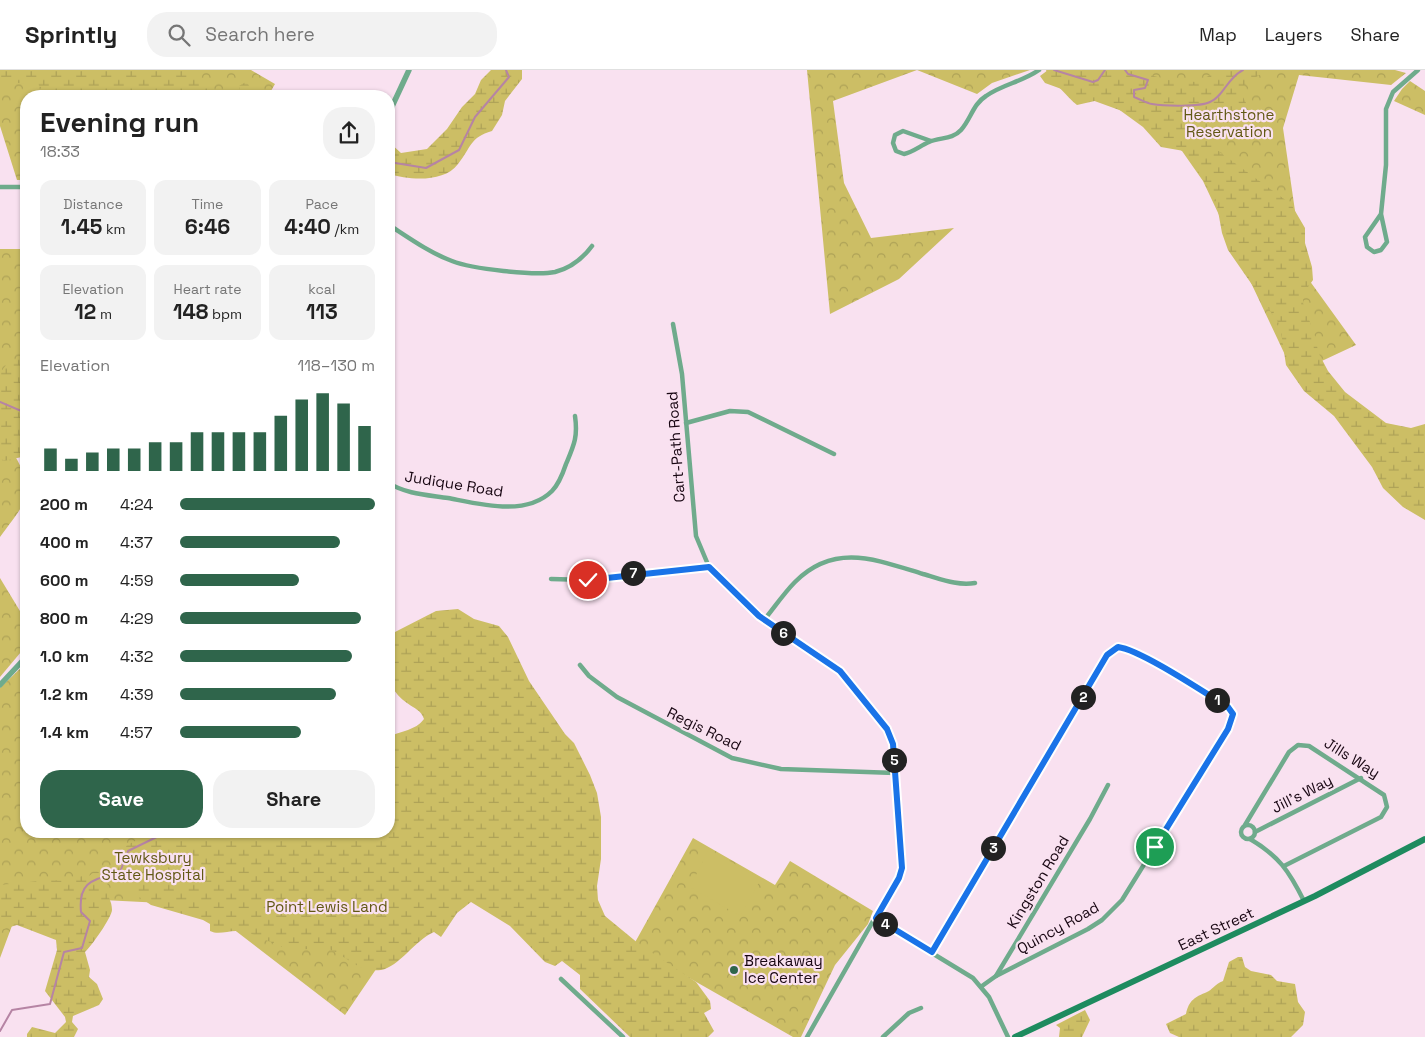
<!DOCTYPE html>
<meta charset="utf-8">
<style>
body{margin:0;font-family:"Space Grotesk",sans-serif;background:#f2f2f2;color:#222;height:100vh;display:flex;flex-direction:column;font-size:19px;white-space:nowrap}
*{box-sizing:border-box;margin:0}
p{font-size:16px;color:#767676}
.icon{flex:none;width:28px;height:28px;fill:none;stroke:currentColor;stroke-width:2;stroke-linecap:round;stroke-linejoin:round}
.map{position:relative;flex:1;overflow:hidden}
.sheet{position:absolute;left:20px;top:20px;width:375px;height:748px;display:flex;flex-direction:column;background:#fff;border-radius:20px;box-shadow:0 1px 4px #0004}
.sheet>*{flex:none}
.pin{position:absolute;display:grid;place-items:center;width:42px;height:42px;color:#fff;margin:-21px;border:2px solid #fff;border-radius:50%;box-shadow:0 1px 5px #0007}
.km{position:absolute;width:25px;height:25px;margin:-12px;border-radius:50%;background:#222;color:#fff;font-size:14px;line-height:25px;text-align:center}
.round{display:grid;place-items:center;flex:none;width:52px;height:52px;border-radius:20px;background:#f2f2f2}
.overview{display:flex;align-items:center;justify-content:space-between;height:85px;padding:0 20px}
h1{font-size:28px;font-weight:700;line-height:38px}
.metrics{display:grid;grid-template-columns:repeat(3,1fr);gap:8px;height:85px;padding:5px 20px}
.metrics div{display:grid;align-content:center;border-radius:12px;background:#f2f2f2;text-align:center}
.metrics b{font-size:21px;font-weight:700}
.metrics small{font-size:14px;font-weight:400}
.metrics p{font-size:14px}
.chart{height:140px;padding:10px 20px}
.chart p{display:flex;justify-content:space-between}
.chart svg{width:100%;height:90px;margin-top:5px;stroke:#2f654b;stroke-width:6}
.cta{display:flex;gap:10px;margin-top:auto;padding:10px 20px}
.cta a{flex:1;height:58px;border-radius:20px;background:#2f654b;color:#fff;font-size:20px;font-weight:700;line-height:58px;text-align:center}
.cta a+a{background:#f2f2f2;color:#222}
ul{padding:0 20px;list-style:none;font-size:16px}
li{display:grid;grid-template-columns:80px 60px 1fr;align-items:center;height:38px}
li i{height:12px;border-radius:6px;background:#2f654b}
header{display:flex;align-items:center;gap:30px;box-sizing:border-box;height:70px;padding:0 25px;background:#fff;border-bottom:1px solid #e0e0e0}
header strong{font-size:24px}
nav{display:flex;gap:28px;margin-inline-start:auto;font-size:18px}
.search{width:350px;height:45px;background:#f2f2f2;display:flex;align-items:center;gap:12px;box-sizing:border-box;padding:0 18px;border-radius:20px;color:#767676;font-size:19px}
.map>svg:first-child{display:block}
</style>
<header>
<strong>Sprintly</strong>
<div class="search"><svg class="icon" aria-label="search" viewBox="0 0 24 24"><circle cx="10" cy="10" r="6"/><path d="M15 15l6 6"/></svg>Search here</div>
<nav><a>Map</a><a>Layers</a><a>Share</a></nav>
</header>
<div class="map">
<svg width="1425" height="967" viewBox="0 0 1425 967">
<defs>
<pattern id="forest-crowns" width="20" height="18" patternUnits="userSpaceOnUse" patternTransform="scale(1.25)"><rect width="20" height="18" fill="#ccbe65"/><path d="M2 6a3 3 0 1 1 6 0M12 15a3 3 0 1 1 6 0" fill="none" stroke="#aea257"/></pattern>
<pattern id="wetland-marsh" width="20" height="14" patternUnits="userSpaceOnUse" patternTransform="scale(1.25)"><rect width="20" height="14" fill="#ccbe65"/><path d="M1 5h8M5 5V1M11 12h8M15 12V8" fill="none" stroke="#aea257"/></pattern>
</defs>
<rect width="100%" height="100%" fill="#f9e1f0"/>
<g fill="url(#forest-crowns)">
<path d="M0,0h251l24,14 -7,12h-242v31h-4l1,53h-6l-17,-54z"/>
<path d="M807,0h110l-84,31 11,82 27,55 83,-10 -55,51 -69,35z"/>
<path d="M917,0h113l-38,13 -15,11z"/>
<path d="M1048,0h347l11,3 -15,12 -92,-10 -16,53 21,145 52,72 -62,29 -91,-193 -21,-30 -49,-36 -88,-32 -5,-7z"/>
<path d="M1410,11l15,10v24l-31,-14 8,-12z"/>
<path d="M0,179h26v194l-11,13c23,39 8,49 -15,81z"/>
<path d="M0,508l26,43v25l-26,31z"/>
<path d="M26,593v168h363l51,37 -53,85 -42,62 -143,-110 -179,-9 -23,62v-270z"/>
<path d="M693,768l82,47 15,-24 83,50 -5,13 -33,41 -34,72h-8l-160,-91z"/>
</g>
<g fill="url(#wetland-marsh)">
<path d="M0,0h193l14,17 15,9h-82l-13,-5 -65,5 -15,-4 -9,-7 -38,-4z"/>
<path d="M491,0h31v9l-17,22 -3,14 -10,16c-22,6 -21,17 -34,33 -14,19 -49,16 -69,10v-32l12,11 26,-4 20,-20 15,-22 13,-13 6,-14z"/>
<path d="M1046,0h85l38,10 27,2 25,-12h42v3l-17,10 -5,10 6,12 -18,14 -13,5 -4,16 5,10 74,54 14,24v15l7,24 1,13 -10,14v9l13,36 2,13 10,19 17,21 41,31 25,5 14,-4v96l-22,-13 -20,-19 -11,-21 -38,-51 -30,-25 -18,-26 -6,-40 -52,-75 -6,-17 -6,-33 -32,-49 -23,-4 -18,-20 -33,-24 -11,-3 -22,5c-10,-8 -16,-18 -27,-24z"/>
<path d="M246,12l13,14h-17l-3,-10z"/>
<path d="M26,284v102l-22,5 -4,-3v-85l7,-9z"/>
<path d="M458,539l16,10 25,7 9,11 21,44 36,53 9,9 16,32 7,18 4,24v42l-4,27 1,14 7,16 34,28 57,38 14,19 1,8 -7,4 10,18 -6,6h-78l-50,-48v-14l-18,-14 -7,5 -10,-4 -35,-36 -39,-24 -14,11 -16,24 -7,-5c-19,8 -35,35 -53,38 -22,3 -33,-13 -52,-21 -11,-4 -26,3 -38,0 -19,-4 -35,-17 -55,-18 -9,0 -18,4 -26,0v-7l-7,-4 -52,-15 -38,-26 -5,1c-3,18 4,18 4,30 0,7 -21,37 -27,42l5,18 -1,7 8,7 6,15 -4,6 -26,11 -1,6 6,7 -4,8h-47v-3l5,-7 23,6 11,-11 -1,-5 -20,-26 12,-41 -1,-10 -39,-15 -17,5v-45l49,-5 18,1 18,-6 4,1 7,-5 12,5 16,-29 29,-16h236v-94c13,-7 26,-6 35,-18 -3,-9 -9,-10 -17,-16 -26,-18 -20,-44 -12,-71l41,-21z"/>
<path d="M1238,887h4l3,10 6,4 20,4 6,6 18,3 3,18 7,10 -2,13 -12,12h-112l-9,-4 -4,-9 20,-10c3,-14 9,-17 21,-22 4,-1 8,-8 16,-11l6,-19z"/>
<path d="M1085,940l5,10 -8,17h-23l1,-9 -4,-3z"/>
</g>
<path fill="#ccbe65" d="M709,779l52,30 -21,37 -50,-29z"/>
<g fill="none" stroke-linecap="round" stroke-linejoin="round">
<g stroke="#b684a4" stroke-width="2">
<path d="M1054,0l39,12 5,-2 7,-10"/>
<path d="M1125,0l3,4 20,6 -3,8 -11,2v7c6,2 12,6 18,7 12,2 48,3 58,-2 14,-6 17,-24 33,-32"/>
<path d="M389,92l37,6 33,-18 16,-33 34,-40 -3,-7"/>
<path d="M0,332l26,11"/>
<path d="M0,961l12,-21 38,-6 14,-52 18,-4 8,-27 -9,-9c-3,-32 13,-32 39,-40l8,-21 41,-20"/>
</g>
<g stroke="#6fab8c" stroke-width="4.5">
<path d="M931,71l-28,-10 -8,4 -2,8 3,8 8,3c9,-2 16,-8 25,-12 11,-5 23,-2 32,-12 10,-11 12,-26 25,-34 17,-12 36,-14 53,-26"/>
<path d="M0,117h26"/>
<path d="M1381,144l-16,23 2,10 7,5 7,-2 6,-8 -6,-28 5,-49v-56l7,-17 25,-22"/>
<path d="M389,155c20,13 41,28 63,36 20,8 83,15 103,11 16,-4 28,-14 37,-26"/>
<path d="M673,254l9,50 14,162 13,31"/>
<path d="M686,353l44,-12 18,1 86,42"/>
<path d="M389,413c16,11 40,12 59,15 31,6 78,19 104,-7 7,-7 11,-18 14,-27 8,-19 12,-27 9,-48"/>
<path d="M551,509l37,1 121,-13 50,49 81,55 50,64 3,8 8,129 -94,165"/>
<path d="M764,550c10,-12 20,-27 31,-38 40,-40 82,-22 128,-8 18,5 34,12 52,9"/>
<path d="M580,595l9,11 28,21 115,61 49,11 114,4"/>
<circle cx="1248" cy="762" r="7"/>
<path d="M1245,755l44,-73 9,-7 11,1 75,49 3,12 -6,10 -97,49"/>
<path d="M1255,762l106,-54"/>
<path d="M1250,769c29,17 39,32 54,62"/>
<path d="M876,849l97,59 16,19 19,40"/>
<path d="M932,882l179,-302 7,-3 11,2 99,58 5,6 -5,16 -106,171 -20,20 -14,9 -92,47"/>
<path d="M561,909l62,58"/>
<path d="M982,916l14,-10 94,-157 18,-34"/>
<path d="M883,967l26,-24 12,-5"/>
</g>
<g stroke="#6fab8c" stroke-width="5.5">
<path d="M389,43l20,-43"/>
<path d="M0,615l26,-28"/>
</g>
<path stroke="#1e8b5f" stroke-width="6" d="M1015,967l300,-141 110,-57"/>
</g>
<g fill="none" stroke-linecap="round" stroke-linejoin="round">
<g stroke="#fff" stroke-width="10">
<path id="route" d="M588,510l121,-13 50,49 81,55 47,58 6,15 9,124 -3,10 -23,40 56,34 175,-297 11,-8c23,3 87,46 110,60l5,7 -5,15 -73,118"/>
</g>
<use href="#route" stroke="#1a73e8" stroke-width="6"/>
</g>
<circle fill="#2f654b" stroke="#f9e1f0" stroke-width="2" cx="734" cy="900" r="5"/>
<g text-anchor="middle" stroke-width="4.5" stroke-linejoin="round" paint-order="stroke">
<g font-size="15" fill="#625814" stroke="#f9e1f0">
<text x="1229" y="50">Hearthstone<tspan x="1229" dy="17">Reservation</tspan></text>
<text x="153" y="793">Tewksbury<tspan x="153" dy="17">State Hospital</tspan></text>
<text x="327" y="842">Point Lewis Land</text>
</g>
<g font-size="15" fill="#180612" stroke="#f9e1f0">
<text transform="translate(676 377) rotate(-94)" y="5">Cart-Path Road</text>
<text transform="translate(454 414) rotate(9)" y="5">Judique Road</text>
<text transform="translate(704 659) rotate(26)" y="5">Regis Road</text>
<text transform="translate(1352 688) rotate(32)" y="5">Jills Way</text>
<text transform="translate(1302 724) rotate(-27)" y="5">Jill's Way</text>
<text transform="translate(1038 812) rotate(-59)" y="5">Kingston Road</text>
<text transform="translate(1058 858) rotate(-29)" y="5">Quincy Road</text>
<text transform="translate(1216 859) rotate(-25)" y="5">East Street</text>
</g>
<g font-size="15" fill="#180612" stroke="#f9e1f0" text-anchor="start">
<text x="744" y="896">Breakaway<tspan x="744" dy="17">Ice Center</tspan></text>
</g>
</g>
</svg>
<div class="pin" style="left:1155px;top:777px;background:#1e9e55"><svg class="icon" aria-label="arrive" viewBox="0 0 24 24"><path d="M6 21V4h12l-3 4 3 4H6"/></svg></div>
<div class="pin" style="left:588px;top:510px;background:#d93025"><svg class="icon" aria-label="check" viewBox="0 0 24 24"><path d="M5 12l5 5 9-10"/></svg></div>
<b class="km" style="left:1217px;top:630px">1</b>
<b class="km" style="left:1083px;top:627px">2</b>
<b class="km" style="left:993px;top:778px">3</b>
<b class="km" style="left:885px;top:854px">4</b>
<b class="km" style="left:894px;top:690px">5</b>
<b class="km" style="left:783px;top:563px">6</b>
<b class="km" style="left:633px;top:503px">7</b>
<section class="sheet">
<div class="overview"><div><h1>Evening run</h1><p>18:33</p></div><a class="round"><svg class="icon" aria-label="share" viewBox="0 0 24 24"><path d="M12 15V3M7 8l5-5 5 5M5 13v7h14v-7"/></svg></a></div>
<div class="metrics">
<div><p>Distance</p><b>1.45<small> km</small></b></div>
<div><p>Time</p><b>6:46</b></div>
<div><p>Pace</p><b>4:40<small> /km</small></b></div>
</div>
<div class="metrics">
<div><p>Elevation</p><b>12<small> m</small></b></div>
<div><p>Heart rate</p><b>148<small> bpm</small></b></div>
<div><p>kcal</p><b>113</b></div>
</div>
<div class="chart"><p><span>Elevation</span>118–130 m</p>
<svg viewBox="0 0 160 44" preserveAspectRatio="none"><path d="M5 44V33M15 44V38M25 44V35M35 44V33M45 44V33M55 44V30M65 44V30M75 44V25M85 44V25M95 44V25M105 44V25M115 44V17M125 44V9M135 44V6M145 44V11M155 44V22"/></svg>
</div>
<ul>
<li><b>200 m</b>4:24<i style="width:100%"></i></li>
<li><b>400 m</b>4:37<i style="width:82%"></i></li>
<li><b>600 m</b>4:59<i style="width:61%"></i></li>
<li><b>800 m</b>4:29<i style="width:93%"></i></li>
<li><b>1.0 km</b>4:32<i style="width:88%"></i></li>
<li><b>1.2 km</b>4:39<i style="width:80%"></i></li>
<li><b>1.4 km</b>4:57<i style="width:62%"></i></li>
</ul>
<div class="cta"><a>Save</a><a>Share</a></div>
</section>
</div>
